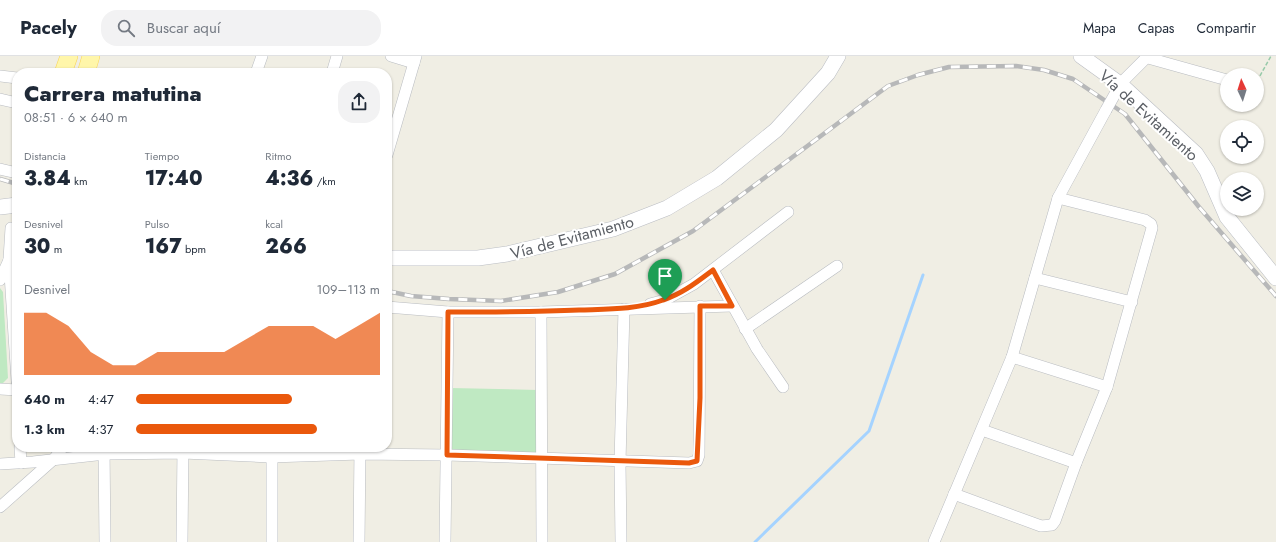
<!DOCTYPE html>
<html lang="es">
<meta charset="utf-8">
<style>
body{margin:0;font-family:Jost,sans-serif;background:#f2f2f3;color:#1f2937;height:100vh;display:flex;flex-direction:column;font-size:15px;white-space:nowrap}
*{box-sizing:border-box;margin:0}
p{font-size:13px;color:#747a83}
.icon{flex:none;width:22px;height:22px;fill:none;stroke:currentColor;stroke-width:2;stroke-linecap:round;stroke-linejoin:round}
.map{position:relative;flex:1;overflow:hidden}
.side{position:absolute;left:12px;top:12px;width:380px;height:384px;display:flex;flex-direction:column;background:#fff;border-radius:16px;box-shadow:0 1px 3px #0004}
.side>*{flex:none}
.needle{width:26px;rotate:356deg}
.tools{position:absolute;left:1220px;top:12px;display:grid;gap:8px}
.tools a{display:grid;place-items:center;width:44px;height:44px;border-radius:50%;background:#fff;box-shadow:0 1px 3px #0004;font-size:20px}
.pin{position:absolute;display:grid;place-items:center;width:34px;height:34px;color:#fff;margin:-41px -17px;border-radius:50% 50% 50% 0;rotate:-45deg;box-shadow:0 0 4px #0007}
.pin .icon{rotate:45deg}
.round{display:grid;place-items:center;flex:none;width:42px;height:42px;border-radius:16px;background:#f2f2f3}
.headline{display:flex;align-items:center;justify-content:space-between;height:68px;padding:0 12px}
h1{font-size:22px;font-weight:800;line-height:30px}
.figures{display:grid;grid-template-columns:repeat(3,1fr);gap:6px;height:68px;padding:4px 12px}
.figures div{display:grid;align-content:center}
.figures b{font-size:20px;font-weight:800}
.figures small{font-size:11px;font-weight:400}
.figures p{font-size:11px}
.chart{height:112px;padding:8px 12px}
.chart p{display:flex;justify-content:space-between}
.chart svg{width:100%;height:72px;margin-top:4px;fill:#ea580c;opacity:.7}
ul{padding:0 12px;list-style:none;font-size:13px}
li{display:grid;grid-template-columns:64px 48px 1fr;align-items:center;height:30px}
li i{height:10px;border-radius:5px;background:#ea580c}
header{display:flex;align-items:center;gap:24px;box-sizing:border-box;height:56px;padding:0 20px;background:#fff;border-bottom:1px solid #e0e1e3}
header strong{font-size:19px}
nav{display:flex;gap:22px;margin-inline-start:auto;font-size:14px}
.search{width:280px;height:36px;background:#f2f2f3;display:flex;align-items:center;gap:10px;box-sizing:border-box;padding:0 14px;border-radius:16px;color:#747a83;font-size:15px}
.map>svg:first-child{display:block}
</style>
<header>
<strong>Pacely</strong>
<div class="search"><svg class="icon" aria-label="search" viewBox="0 0 24 24"><circle cx="10" cy="10" r="6"/><path d="M15 15l6 6"/></svg>Buscar aquí</div>
<nav><a>Mapa</a><a>Capas</a><a>Compartir</a></nav>
</header>
<div class="map">
<svg width="1276" height="486" viewBox="0 0 1276 486">
<rect width="100%" height="100%" fill="#f0eee4"/>
<g fill="#bfe9c2">
<path d="M0,232l3,4 5,86 -7,7h-1z"/>
<path d="M451,332l87,2v63l-88,-1z"/>
</g>
<g fill="none" stroke-linecap="round" stroke-linejoin="round">
<path stroke="#a5d3ff" stroke-width="3" d="M755,486l114,-111 54,-156"/>
<g stroke="#b9bcc1" stroke-width="12">
<g id="street">
<path d="M391,0l23,7"/>
<path d="M1148,2l79,22"/>
<path d="M256,17l6,-17"/>
<path d="M332,17l5,-17"/>
<path d="M0,20l17,2"/>
<path d="M1117,34l3,-6 28,-28"/>
<path d="M0,43l17,4"/>
<path d="M387,99l29,-99"/>
<path d="M0,113l17,4"/>
<path d="M11,172l-2,31 8,122"/>
<path d="M713,214l44,79 26,38"/>
<path d="M1035,222l97,24"/>
<path d="M0,224l9,-20"/>
<path d="M650,248l15,-4 29,-16 94,-72"/>
<path d="M387,251l61,5h93l191,-6"/>
<path d="M541,256l1,230"/>
<path d="M745,273l92,-63"/>
<path d="M1012,301l95,30"/>
<path d="M0,333l17,1"/>
<path d="M982,374l94,33"/>
<path d="M20,391l1,16"/>
<path d="M104,391l1,95"/>
<path d="M272,391v95"/>
<path d="M0,408l33,-2 72,-8 78,-1 88,4 89,-3 87,1 242,8 8,-2 2,-6 1,-149"/>
<path d="M954,438l87,32 11,-1 3,-4 21,-58 31,-76 45,-159 -1,-4 -6,-4 -87,-22"/>
<path d="M0,451l54,-48 9,-12"/>
<path d="M182,486l1,-95"/>
<path d="M359,486l1,-94"/>
<path d="M445,486l3,-230"/>
<path d="M621,486l-1,-80 4,-153"/>
<path d="M934,486l78,-185 46,-159 48,-88"/>
</g>
</g>
<g stroke="#babdc3" stroke-width="16">
<g id="secondary">
<path d="M1081,0l39,28 76,70 11,17 20,46 49,61"/>
<path d="M0,151l17,-2"/>
<path d="M387,202h91l29,-4 106,-25 54,-21 50,-30 59,-48 52,-57 10,-17"/>
</g>
</g>
<g stroke="#fad453" stroke-width="18">
<g id="primary">
<path d="M63,17l6,-17"/>
<path d="M86,17l5,-17"/>
</g>
</g>
<path stroke="#97caa9" stroke-width="1.5" stroke-dasharray="4 2" stroke-linecap="butt" d="M1257,25l14,-25"/>
<use href="#street" stroke="#fff" stroke-width="11"/>
<use href="#secondary" stroke="#fff" stroke-width="15"/>
<use href="#primary" stroke="#fff6aa" stroke-width="17"/>
<g stroke="#b7b8b9" stroke-width="4.5">
<g id="rail">
<path d="M0,123l17,5"/>
<path d="M387,235l24,5 38,3 52,2 57,-9 57,-18 78,-43 195,-145 30,-11 31,-8 67,-1 28,4 29,9 52,35 74,93 77,89"/>
</g>
</g>
<use href="#rail" stroke="#fff" stroke-width="3" stroke-dasharray="9" stroke-linecap="butt"/>
<g stroke="#b9bcc1" stroke-width="12" stroke-linecap="butt">
<path id="street-bridge" d="M1106,54l9,-16"/>
</g>
<use href="#street-bridge" stroke="#fff" stroke-width="11"/>
</g>
<g fill="none" stroke-linecap="round" stroke-linejoin="round">
<g stroke="#fff" stroke-width="8">
<path id="route" d="M713,214l19,36h-32v92l-3,63 -8,2 -242,-8 1,-143c43,0 87,0 131,-2 28,-1 57,0 84,-10 19,-6 34,-18 50,-30z"/>
</g>
<use href="#route" stroke="#ea580c" stroke-width="5"/>
</g>
<g text-anchor="middle" stroke-width="4" stroke-linejoin="round" paint-order="stroke">
<g font-size="16" fill="#5c6066" stroke="#fff">
<text transform="translate(1149 59) rotate(42)" y="6">Vía de Evitamiento</text>
<text transform="translate(572 181) rotate(-15)" y="6">Vía de Evitamiento</text>
</g>
</g>
</svg>
<div class="tools">
<a><svg class="needle" viewBox="-14 -14 28 28"><path d="M0-13l5 13h-10z" fill="#e53935"/><path d="M0 13l5-13h-10z" fill="#747a83"/></svg></a>
<a><svg class="icon" aria-label="locate" viewBox="0 0 24 24"><circle cx="12" cy="12" r="6"/><path d="M12 2v4M12 18v4M2 12h4M18 12h4"/></svg></a>
<a><svg class="icon" aria-label="layers" viewBox="0 0 24 24"><path d="M12 4l9 5-9 5-9-5zM3 14l9 5 9-5"/></svg></a>
</div>
<div class="pin" style="left:665px;top:244px;background:#1e9e55"><svg class="icon" aria-label="arrive" viewBox="0 0 24 24"><path d="M6 21V4h12l-3 4 3 4H6"/></svg></div>
<section class="side">
<div class="headline"><div><h1>Carrera matutina</h1><p>08:51 · 6 × 640 m</p></div><a class="round"><svg class="icon" aria-label="share" viewBox="0 0 24 24"><path d="M12 15V3M7 8l5-5 5 5M5 13v7h14v-7"/></svg></a></div>
<div class="figures">
<div><p>Distancia</p><b>3.84<small> km</small></b></div>
<div><p>Tiempo</p><b>17:40</b></div>
<div><p>Ritmo</p><b>4:36<small> /km</small></b></div>
</div>
<div class="figures">
<div><p>Desnivel</p><b>30<small> m</small></b></div>
<div><p>Pulso</p><b>167<small> bpm</small></b></div>
<div><p>kcal</p><b>266</b></div>
</div>
<div class="chart"><p><span>Desnivel</span>109–113 m</p>
<svg viewBox="0 0 160 44" preserveAspectRatio="none"><path d="M0 44V6L10 6L20 14L30 30L40 38L50 38L60 30L70 30L80 30L90 30L100 22L110 14L120 14L130 14L140 22L150 14L160 6V44z"/></svg>
</div>
<ul>
<li><b>640 m</b>4:47<i style="width:64%"></i></li>
<li><b>1.3 km</b>4:37<i style="width:74%"></i></li>
</ul>
</section>
</div>
